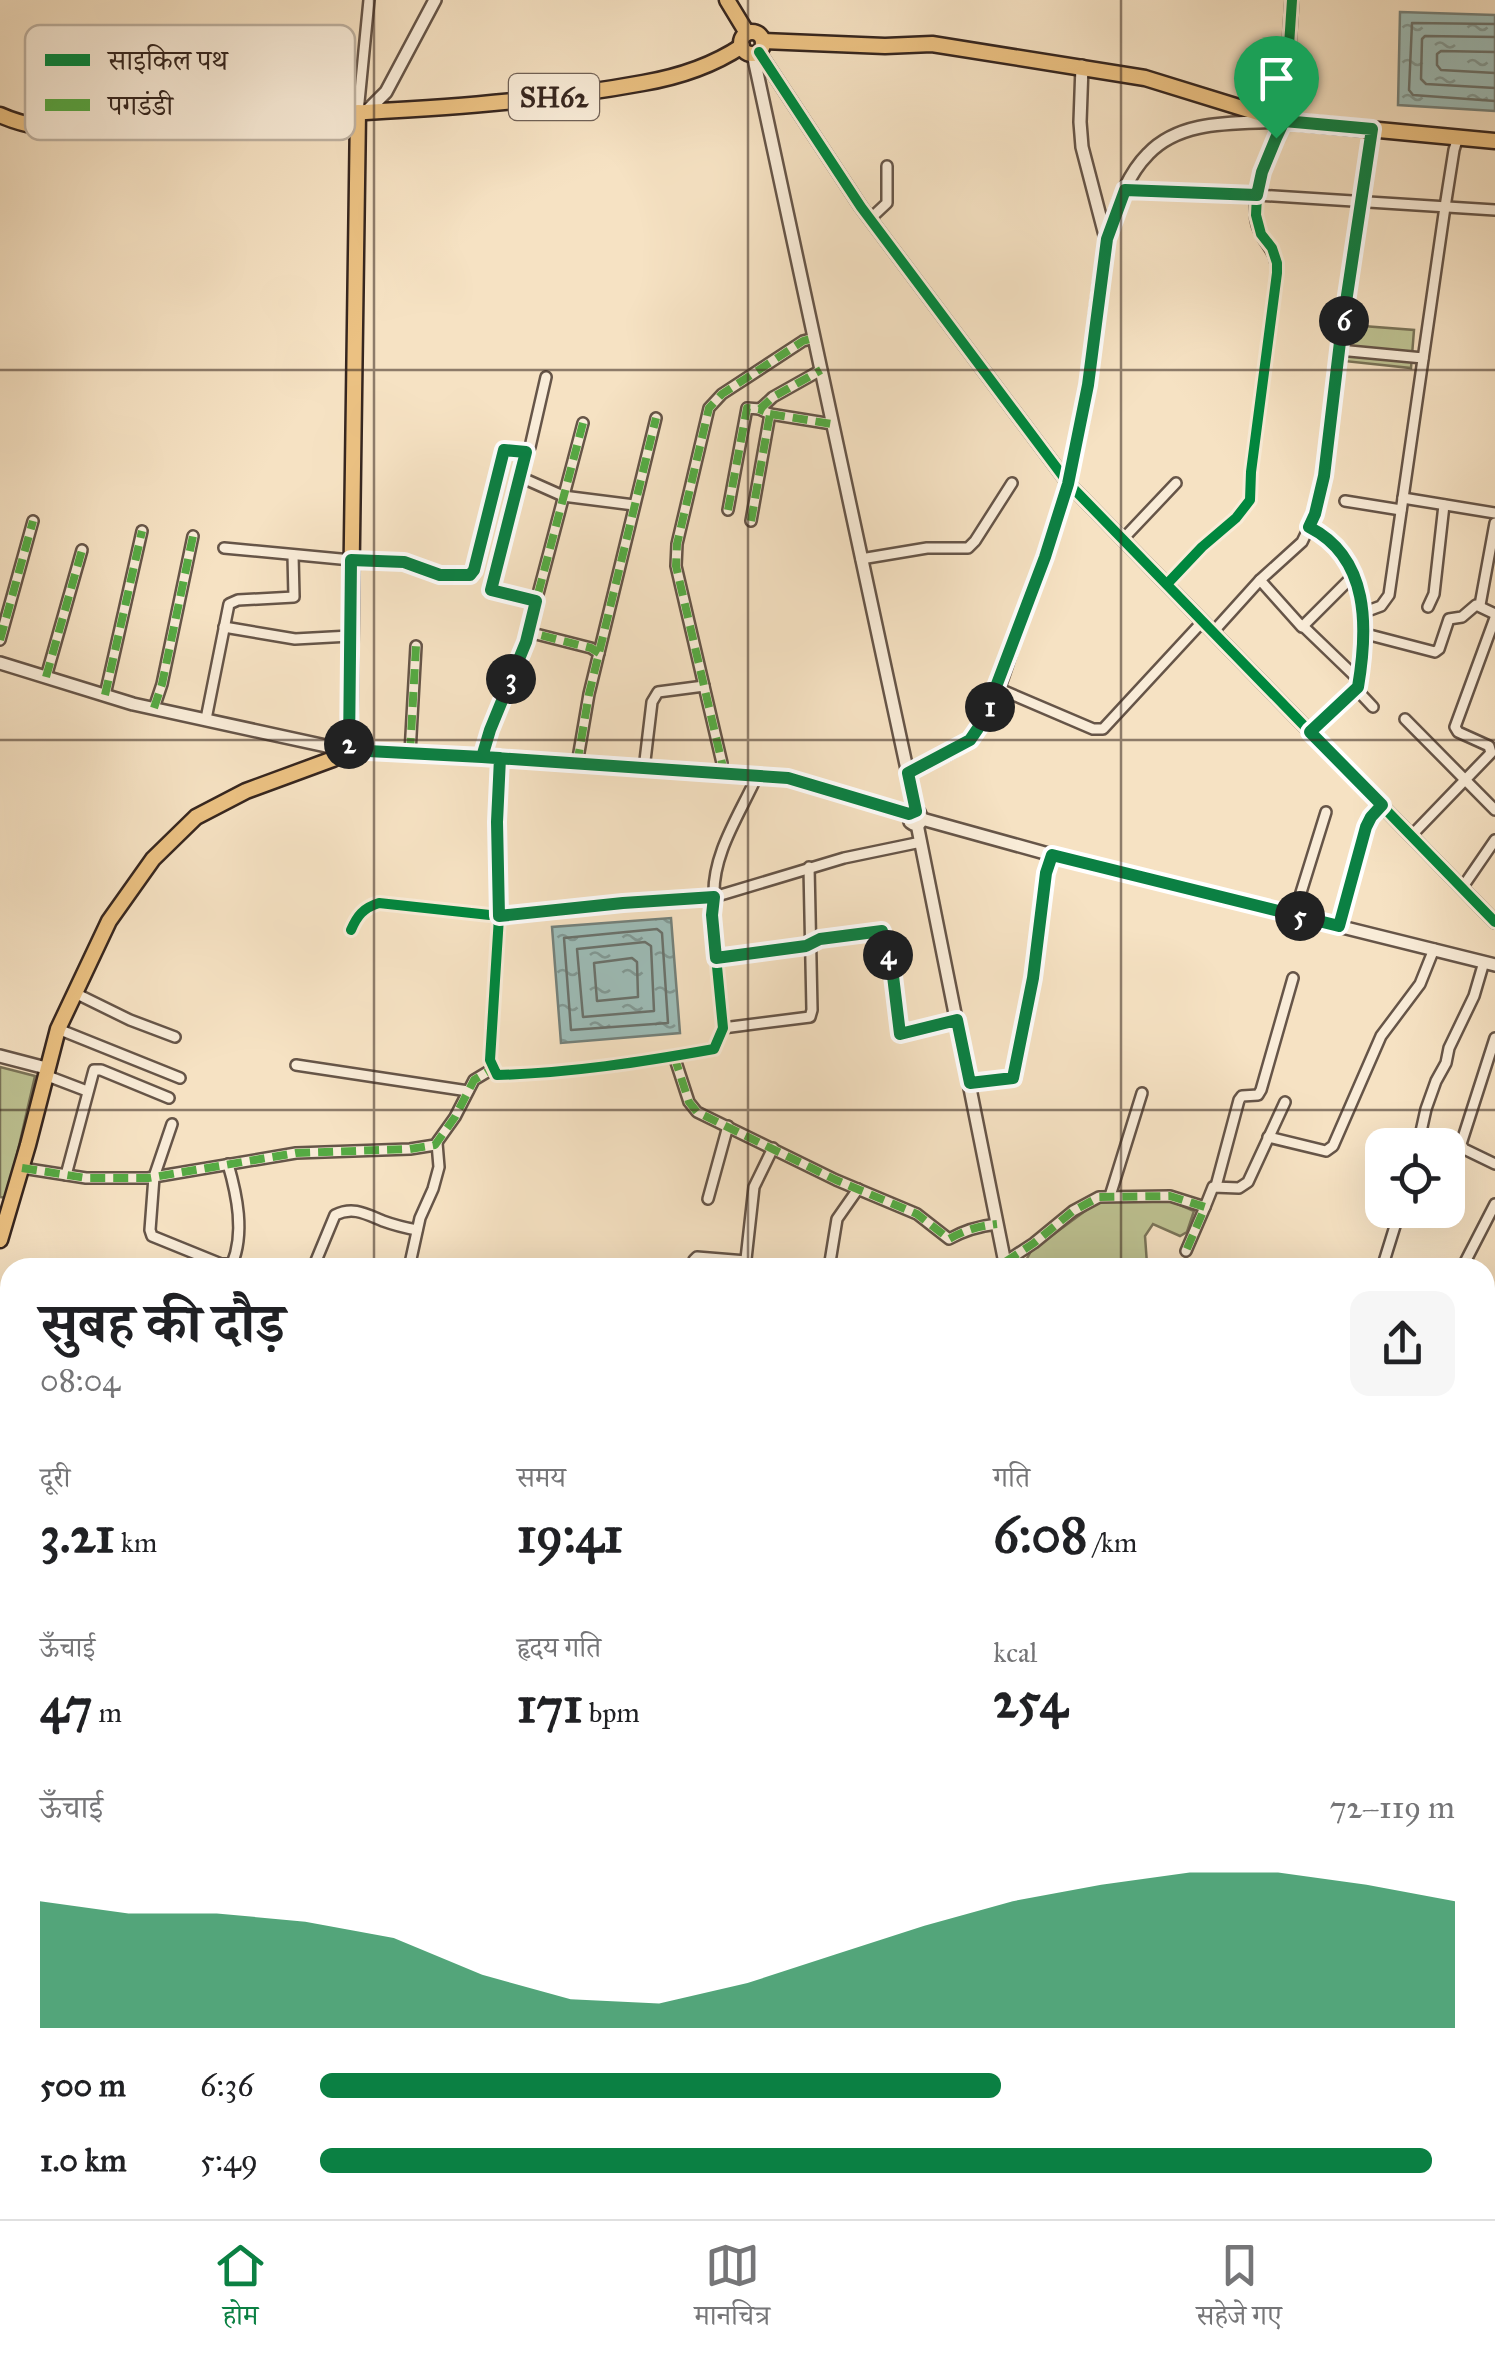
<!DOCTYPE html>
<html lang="hi">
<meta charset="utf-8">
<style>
body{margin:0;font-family:"IM FELL Great Primer","Noto Serif Devanagari",serif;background:#f6f6f6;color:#202124;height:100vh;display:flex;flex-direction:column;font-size:38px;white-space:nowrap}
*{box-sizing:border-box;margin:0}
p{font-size:32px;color:#757577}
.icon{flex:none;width:55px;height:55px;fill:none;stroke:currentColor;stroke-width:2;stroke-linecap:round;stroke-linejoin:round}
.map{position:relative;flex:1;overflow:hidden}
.sheet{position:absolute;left:0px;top:1258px;width:1495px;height:962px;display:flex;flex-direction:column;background:#fff;border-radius:30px 30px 0 0;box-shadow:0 10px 40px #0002}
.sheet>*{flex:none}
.buttons{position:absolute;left:1365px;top:1128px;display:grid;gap:20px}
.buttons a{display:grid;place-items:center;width:100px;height:100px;border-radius:20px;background:#fff;box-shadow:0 10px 40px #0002;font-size:50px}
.pin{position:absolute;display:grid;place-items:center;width:85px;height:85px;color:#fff;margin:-102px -42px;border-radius:50% 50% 50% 0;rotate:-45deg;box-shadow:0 0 10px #0007}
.pin .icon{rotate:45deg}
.km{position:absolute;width:50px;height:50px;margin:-25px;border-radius:50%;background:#222;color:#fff;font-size:28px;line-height:50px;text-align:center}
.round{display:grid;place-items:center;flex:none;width:105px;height:105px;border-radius:20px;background:#f6f6f6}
.headline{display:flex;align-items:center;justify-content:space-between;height:170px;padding:0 40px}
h1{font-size:55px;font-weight:700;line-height:75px}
.metrics{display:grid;grid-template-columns:repeat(3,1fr);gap:15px;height:170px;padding:10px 40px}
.metrics div{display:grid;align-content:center}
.metrics b{font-size:50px;font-weight:700}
.metrics small{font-size:28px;font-weight:400}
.metrics p{font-size:28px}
.chart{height:280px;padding:20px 40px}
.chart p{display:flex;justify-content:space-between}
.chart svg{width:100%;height:180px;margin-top:10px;fill:#0b8043;opacity:.7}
ul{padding:0 40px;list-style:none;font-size:32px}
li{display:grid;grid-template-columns:160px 120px 1fr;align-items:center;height:75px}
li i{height:25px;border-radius:12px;background:#0b8043}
.dock{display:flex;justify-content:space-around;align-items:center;height:140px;border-top:2px solid #e0e0e0;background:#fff;font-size:28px;color:#757577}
.dock a{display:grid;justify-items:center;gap:5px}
.dock .selected{color:#0b8043}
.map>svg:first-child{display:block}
</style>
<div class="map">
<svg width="1495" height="2219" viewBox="0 0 1495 2219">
<defs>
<pattern id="water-ripples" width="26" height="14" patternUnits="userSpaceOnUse" patternTransform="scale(2.5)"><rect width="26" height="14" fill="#9dbdb8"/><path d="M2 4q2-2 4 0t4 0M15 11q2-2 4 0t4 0" fill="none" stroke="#819995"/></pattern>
</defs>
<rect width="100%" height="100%" fill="#f6e2c3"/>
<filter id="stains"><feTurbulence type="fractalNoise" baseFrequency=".002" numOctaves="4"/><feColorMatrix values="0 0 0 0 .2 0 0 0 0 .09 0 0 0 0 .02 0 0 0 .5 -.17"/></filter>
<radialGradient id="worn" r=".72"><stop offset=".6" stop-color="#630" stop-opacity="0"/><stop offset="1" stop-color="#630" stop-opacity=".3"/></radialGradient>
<g fill="#bec393" stroke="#7a7459" stroke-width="2.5">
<path d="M1350,325l64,5 -3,38 -67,-7z"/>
<path d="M0,1067l35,9 -28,122 -7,-1z"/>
<path d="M1104,1197l62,2 28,12 -7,21 -7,4 -27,-12 -8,12 2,28 -2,3 -122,-1 8,-15z"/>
</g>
<g fill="url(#water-ripples)" stroke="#74817b" stroke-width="2.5">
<path d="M1400,12l95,3v96l-97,-6z"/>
<path d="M671,918l9,115 -119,10 -9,-116z"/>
</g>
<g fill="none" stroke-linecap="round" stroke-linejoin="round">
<g stroke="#6a726c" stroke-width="2.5">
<path d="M1495,24l-83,-1 -3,67 4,5 82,6"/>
<path d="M1495,37l-70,-1 -3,3 -1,40 5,5 69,4"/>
<path d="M1495,52l-54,-1 -4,3v11l4,5 54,3"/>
<path d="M657,929l5,4 6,90 -97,7 -7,-92z"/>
<path d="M645,942l6,4 3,65 -71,6 -6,-68z"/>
<path d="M632,958l5,4 1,35 -41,4 -3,-38z"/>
</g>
<g stroke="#665548" stroke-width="14">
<g id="minor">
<path d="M358,112l11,-112"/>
<path d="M1125,190l132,5 238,15"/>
<path d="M870,219l17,-16v-37"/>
<path d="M1339,350l84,8"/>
<path d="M770,414l62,10"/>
<path d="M583,423l-55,209 63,16 8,5"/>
<path d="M526,452l-35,138 45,11"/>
<path d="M527,480l36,16 71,9"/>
<path d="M1403,498l92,15"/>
<path d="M1345,501l56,9"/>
<path d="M728,510l19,-102 13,1 13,-12 48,-27"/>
<path d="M751,521l19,-107 -11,-5"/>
<path d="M1309,527c61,30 59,102 49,160l-48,45"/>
<path d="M1123,539l53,-56"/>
<path d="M224,548l127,12 53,2 36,13h29l5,-4 30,-121 22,2 4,-5 16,-70"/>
<path d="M861,559l66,-11h41l7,-7 37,-58"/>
<path d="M1260,580l42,47 52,-52"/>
<path d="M1167,584l35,-37 34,-29 14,-18 1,-28 26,-199c0,-22 -11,-26 -18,-43 -14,-31 12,-81 25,-109"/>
<path d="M1480,605l15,-82"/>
<path d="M1428,607l6,-13 10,-89"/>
<path d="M1362,613l19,-7 8,-11 56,-388 9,-57 4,-13"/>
<path d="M224,627l71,12 55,-3"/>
<path d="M1304,627l55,53"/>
<path d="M1213,632l47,-52 42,-38 13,-27 9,-39 16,-134 32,-213"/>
<path d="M1362,633l73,19 4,-3 10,-30 13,-2 14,-12 19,9"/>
<path d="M0,640l33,-119"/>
<path d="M46,677l36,-127"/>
<path d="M1358,687v4l15,16"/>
<path d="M997,688l96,41h10l100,-108"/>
<path d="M105,695l37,-164"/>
<path d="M154,708l8,-24 31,-148"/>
<path d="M206,719l23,-115 9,-4 56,-3 -1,-42"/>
<path d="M1405,719l90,91"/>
<path d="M410,753l6,-107"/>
<path d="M481,757l47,-125"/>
<path d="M577,764l12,-70 67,-276"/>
<path d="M644,769l8,-67 6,-10 46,-6"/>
<path d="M721,775l1,-12 -46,-197 1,-22 32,-136 13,-14 81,-53 11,-3"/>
<path d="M757,776c-17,38 -45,78 -43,121l130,-39 77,-16"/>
<path d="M1411,836l80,-83 -2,-7 -31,-14 -3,-5 40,-109"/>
<path d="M1462,888l33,-48"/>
<path d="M1294,915l32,-103"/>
<path d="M1339,926l27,-99 16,-22"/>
<path d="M351,930c6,-14 12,-22 28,-27l120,13 124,-13 91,-6 -2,18 11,113 -9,21c-72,13 -144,24 -217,26l-7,-15 9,-143v-1l-2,-94 3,-64"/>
<path d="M716,958l90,-12 13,-7 62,-8 12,45 6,58 58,-14"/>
<path d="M75,993l55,27 45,17"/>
<path d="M723,1028l87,-11 2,-7 -3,-143"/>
<path d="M58,1029l122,49"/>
<path d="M1495,1038l-34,106 3,5 31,15"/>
<path d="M674,1056l15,46 8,10 139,68 81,34 32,25c16,-9 30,-13 48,-15"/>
<path d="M296,1065l172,26"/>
<path d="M45,1075l42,16"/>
<path d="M970,1083l43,-5 20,-100 13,-105 6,-18"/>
<path d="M172,1124l-18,53 -4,53 2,6 69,28h11c13,-31 5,-69 -4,-100"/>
<path d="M1268,1137l58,14 7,-5 48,-110 39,-52 14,-35"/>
<path d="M1418,1145l8,-36 10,-28 10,-18 3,-15 25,-52 10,-34"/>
<path d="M22,1168l64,10h62l148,-25 114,-4 25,-4 20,-28 19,-37 20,-12"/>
<path d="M66,1175l28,-105h7l68,28"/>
<path d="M1216,1186l23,-86 3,-4 16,-1 3,-5 32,-112"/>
<path d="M1110,1196l32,-103"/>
<path d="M708,1199l20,-73"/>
<path d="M1205,1207l8,-20 26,1 9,-6 37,-80"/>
<path d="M1005,1262l29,-19 39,-32 26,-14 71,-1 35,11 -19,44"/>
<path d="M313,1268l22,-53c18,-9 31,-1 48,6 11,4 23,7 34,9"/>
<path d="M409,1268l11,-50 13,-29 6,-22 -2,-24"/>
<path d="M693,1268l1,-8 3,-3 49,4"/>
<path d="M745,1268l9,-81 19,-39"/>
<path d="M829,1268l8,-49 21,-30"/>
<path d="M1382,1268l18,-58"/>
<path d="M1462,1268l33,-64"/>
<path d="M1485,1413l10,-1"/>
<path d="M0,1575l10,2"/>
<path d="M1485,1812l10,-7"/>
<path d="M1485,1975l9,10"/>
<path d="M1485,1995l10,7"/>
<path d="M0,2085l10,-19"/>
<path d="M0,2129l10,5"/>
<path d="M1485,2170l7,-22"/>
<path d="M0,2179l10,5"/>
<path d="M612,2210l3,9"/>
<path d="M1071,2210l5,6 6,3"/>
<path d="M0,2212l13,-2"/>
<path d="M112,2219l5,-9"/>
<path d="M411,2219h11"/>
<path d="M431,2219l1,-9"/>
<path d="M589,2219l5,-9"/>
<path d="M866,2219l1,-9"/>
<path d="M1307,2219l2,-9"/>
<path d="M1472,2219l4,-9"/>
</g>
</g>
<g stroke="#665548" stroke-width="16">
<g id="tertiary">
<path d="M759,52l102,155 207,276 427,439"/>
<path d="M753,54l163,757"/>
<path d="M1082,66l-2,56 2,25 24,92"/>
<path d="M367,111l19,-19 49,-92"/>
<path d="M0,663l133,41 216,47 146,7 293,20 121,37 7,-4 3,1 3,7 -2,4 -7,1 -3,-2 -1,-7"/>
<path d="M907,773c19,-10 53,-22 66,-37 22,-27 31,-65 42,-97 31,-85 63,-171 74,-261 8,-65 11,-176 59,-224 34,-36 90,-30 136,-33l8,-121"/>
<path d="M922,819l130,36 443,110"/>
<path d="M917,824l89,444"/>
<path d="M0,1056l46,12"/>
<path d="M1485,2146l10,3"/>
</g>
</g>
<g stroke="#36261f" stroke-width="19">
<g id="primary">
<path d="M727,0l20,33"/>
<circle cx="752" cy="43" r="11"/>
<path d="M763,41l122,5 47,-2 213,34 139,43 211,20"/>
<path d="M0,115c66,30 162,9 233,4 137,-8 275,-11 410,-36 35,-6 69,-17 99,-37"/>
<path d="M0,1240l28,-95 30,-116 51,-108 44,-62 43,-42 50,-26 87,-32 16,-8 9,-639"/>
</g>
</g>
<use href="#minor" stroke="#f9ecd8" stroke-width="9"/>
<use href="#tertiary" stroke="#f9ecd8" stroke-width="11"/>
<use href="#primary" stroke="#ebc182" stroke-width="14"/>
<g stroke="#55aa43" stroke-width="8" stroke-dasharray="15 8" stroke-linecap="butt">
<path d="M770,414l62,10"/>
<path d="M583,423l-55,209 63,16 8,5"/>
<path d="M728,510l19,-102 13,1 13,-12 48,-27"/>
<path d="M751,521l19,-107 -11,-5"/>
<path d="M0,640l33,-119"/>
<path d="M46,677l36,-127"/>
<path d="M105,695l37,-164"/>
<path d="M154,708l8,-24 31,-148"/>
<path d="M410,753l6,-107"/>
<path d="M577,764l12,-70 67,-276"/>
<path d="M721,775l1,-12 -46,-197 1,-22 32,-136 13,-14 81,-53 11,-3"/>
<path d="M674,1056l15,46 8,10 139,68 81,34 32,25c16,-9 30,-13 48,-15"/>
<path d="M22,1168l64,10h62l148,-25 114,-4 25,-4 20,-28 19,-37 20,-12"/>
<path d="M1005,1262l29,-19 39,-32 26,-14 71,-1 35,11 -19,44"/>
<path d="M1071,2210l5,6 6,3"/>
<path d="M1307,2219l2,-9"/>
</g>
<g stroke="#f9ecd8" stroke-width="16">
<g id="cycleway">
<path d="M759,52l102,155 207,276 427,439"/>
<path d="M1167,584l35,-37 34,-29 14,-18 1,-28 26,-199v-10l-5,-15 -11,-14 -5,-19 1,-20 5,-23 22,-51 8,-121"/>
<path d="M351,930c6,-14 12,-22 28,-27l120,13 124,-13 91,-6 -2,18 11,113 -9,21c-72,13 -144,24 -217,26l-7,-15 9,-143v-1l-2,-94 3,-64"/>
</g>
</g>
<use href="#cycleway" stroke="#00873e" stroke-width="10"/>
</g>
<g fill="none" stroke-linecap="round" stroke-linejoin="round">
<g stroke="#fff" stroke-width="20">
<path id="route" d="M1276,138l-14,34 -5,23 -132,-5 -18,49 -19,146 -20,99 -23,73 -62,164 -13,19 -62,33 8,38 -7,3 -121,-36 -306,-21 -133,-7 2,-190 53,2 36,13h30l4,-5 30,-120 22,2 -35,138 45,11 -10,41 -36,88 -8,27 18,1 -3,64 2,94 124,-13 91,-6 -2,18 4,43 90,-12 14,-7 62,-8 11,45 7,58 57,-14 13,63 43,-5 20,-100 13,-105 6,-18 287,71 27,-99 5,-10 11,-12 -72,-73 48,-45c10,-59 12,-129 -49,-160l6,-13 9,-38 16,-134 32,-213 -88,-8 -8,17"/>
</g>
<use href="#route" stroke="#0b8043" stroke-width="12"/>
</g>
<path fill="none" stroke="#36261f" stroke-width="2.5" stroke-opacity="0.55" d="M374,0v1268M748,0v1268M1121,0v1268M0,370h1495M0,740h1495M0,1110h1495M0,1479h10M1485,1479h10M0,1849h10M1485,1849h10M374,2210v9M748,2210v9M1121,2210v9"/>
<g text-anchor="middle" stroke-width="8" stroke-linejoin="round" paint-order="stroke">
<rect fill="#f9ecd8" stroke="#706156" stroke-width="2.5" x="509" y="74" width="90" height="46" rx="8"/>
<g font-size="28" font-weight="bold" fill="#36261f">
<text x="554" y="107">SH62</text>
</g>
</g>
<rect x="25" y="25" width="330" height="115" rx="15" fill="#f9ecd8" stroke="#beb1a0" stroke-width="2.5"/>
<rect x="45" y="54" width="45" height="12" fill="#00873e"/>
<rect x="45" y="99" width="45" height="12" fill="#55aa43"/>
<g font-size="28" fill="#36261f">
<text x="108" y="70">साइकिल पथ</text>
<text x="108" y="115">पगडंडी</text>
</g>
<rect width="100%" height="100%" filter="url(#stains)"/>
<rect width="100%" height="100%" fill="url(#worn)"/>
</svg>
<div class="buttons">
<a><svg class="icon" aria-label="locate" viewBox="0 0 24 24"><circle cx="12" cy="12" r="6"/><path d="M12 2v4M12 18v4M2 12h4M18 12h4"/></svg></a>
</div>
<div class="pin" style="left:1276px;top:138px;background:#1e9e55"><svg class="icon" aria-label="arrive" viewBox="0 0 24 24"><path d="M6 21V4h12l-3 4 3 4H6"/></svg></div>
<b class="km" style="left:990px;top:707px">1</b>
<b class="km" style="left:349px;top:744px">2</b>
<b class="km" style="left:511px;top:679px">3</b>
<b class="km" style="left:888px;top:955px">4</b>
<b class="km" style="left:1300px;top:916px">5</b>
<b class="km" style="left:1344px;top:321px">6</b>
<section class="sheet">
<div class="headline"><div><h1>सुबह की दौड़</h1><p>08:04</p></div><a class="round"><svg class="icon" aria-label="share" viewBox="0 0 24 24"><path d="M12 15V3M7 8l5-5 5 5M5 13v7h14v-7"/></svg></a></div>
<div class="metrics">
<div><p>दूरी</p><b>3.21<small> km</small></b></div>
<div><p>समय</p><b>19:41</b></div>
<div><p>गति</p><b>6:08<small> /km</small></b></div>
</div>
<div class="metrics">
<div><p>ऊँचाई</p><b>47<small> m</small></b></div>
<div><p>हृदय गति</p><b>171<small> bpm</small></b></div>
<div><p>kcal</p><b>254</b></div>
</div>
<div class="chart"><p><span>ऊँचाई</span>72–119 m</p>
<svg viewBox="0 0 160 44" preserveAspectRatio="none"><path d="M0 44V13L10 16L20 16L30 18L40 22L50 31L60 37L70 38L80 33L90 26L100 19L110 13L120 9L130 6L140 6L150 9L160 13V44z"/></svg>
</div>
<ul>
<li><b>500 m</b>6:36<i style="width:60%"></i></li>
<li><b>1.0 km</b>5:49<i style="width:98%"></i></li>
</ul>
</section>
</div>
<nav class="dock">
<a class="selected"><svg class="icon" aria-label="home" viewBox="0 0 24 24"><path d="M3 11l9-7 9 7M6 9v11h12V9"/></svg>होम</a>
<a><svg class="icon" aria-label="map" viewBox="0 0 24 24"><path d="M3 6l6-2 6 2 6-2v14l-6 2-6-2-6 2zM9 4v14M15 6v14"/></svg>मानचित्र</a>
<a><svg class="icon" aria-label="saved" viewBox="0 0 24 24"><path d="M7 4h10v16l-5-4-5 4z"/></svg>सहेजे गए</a>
</nav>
